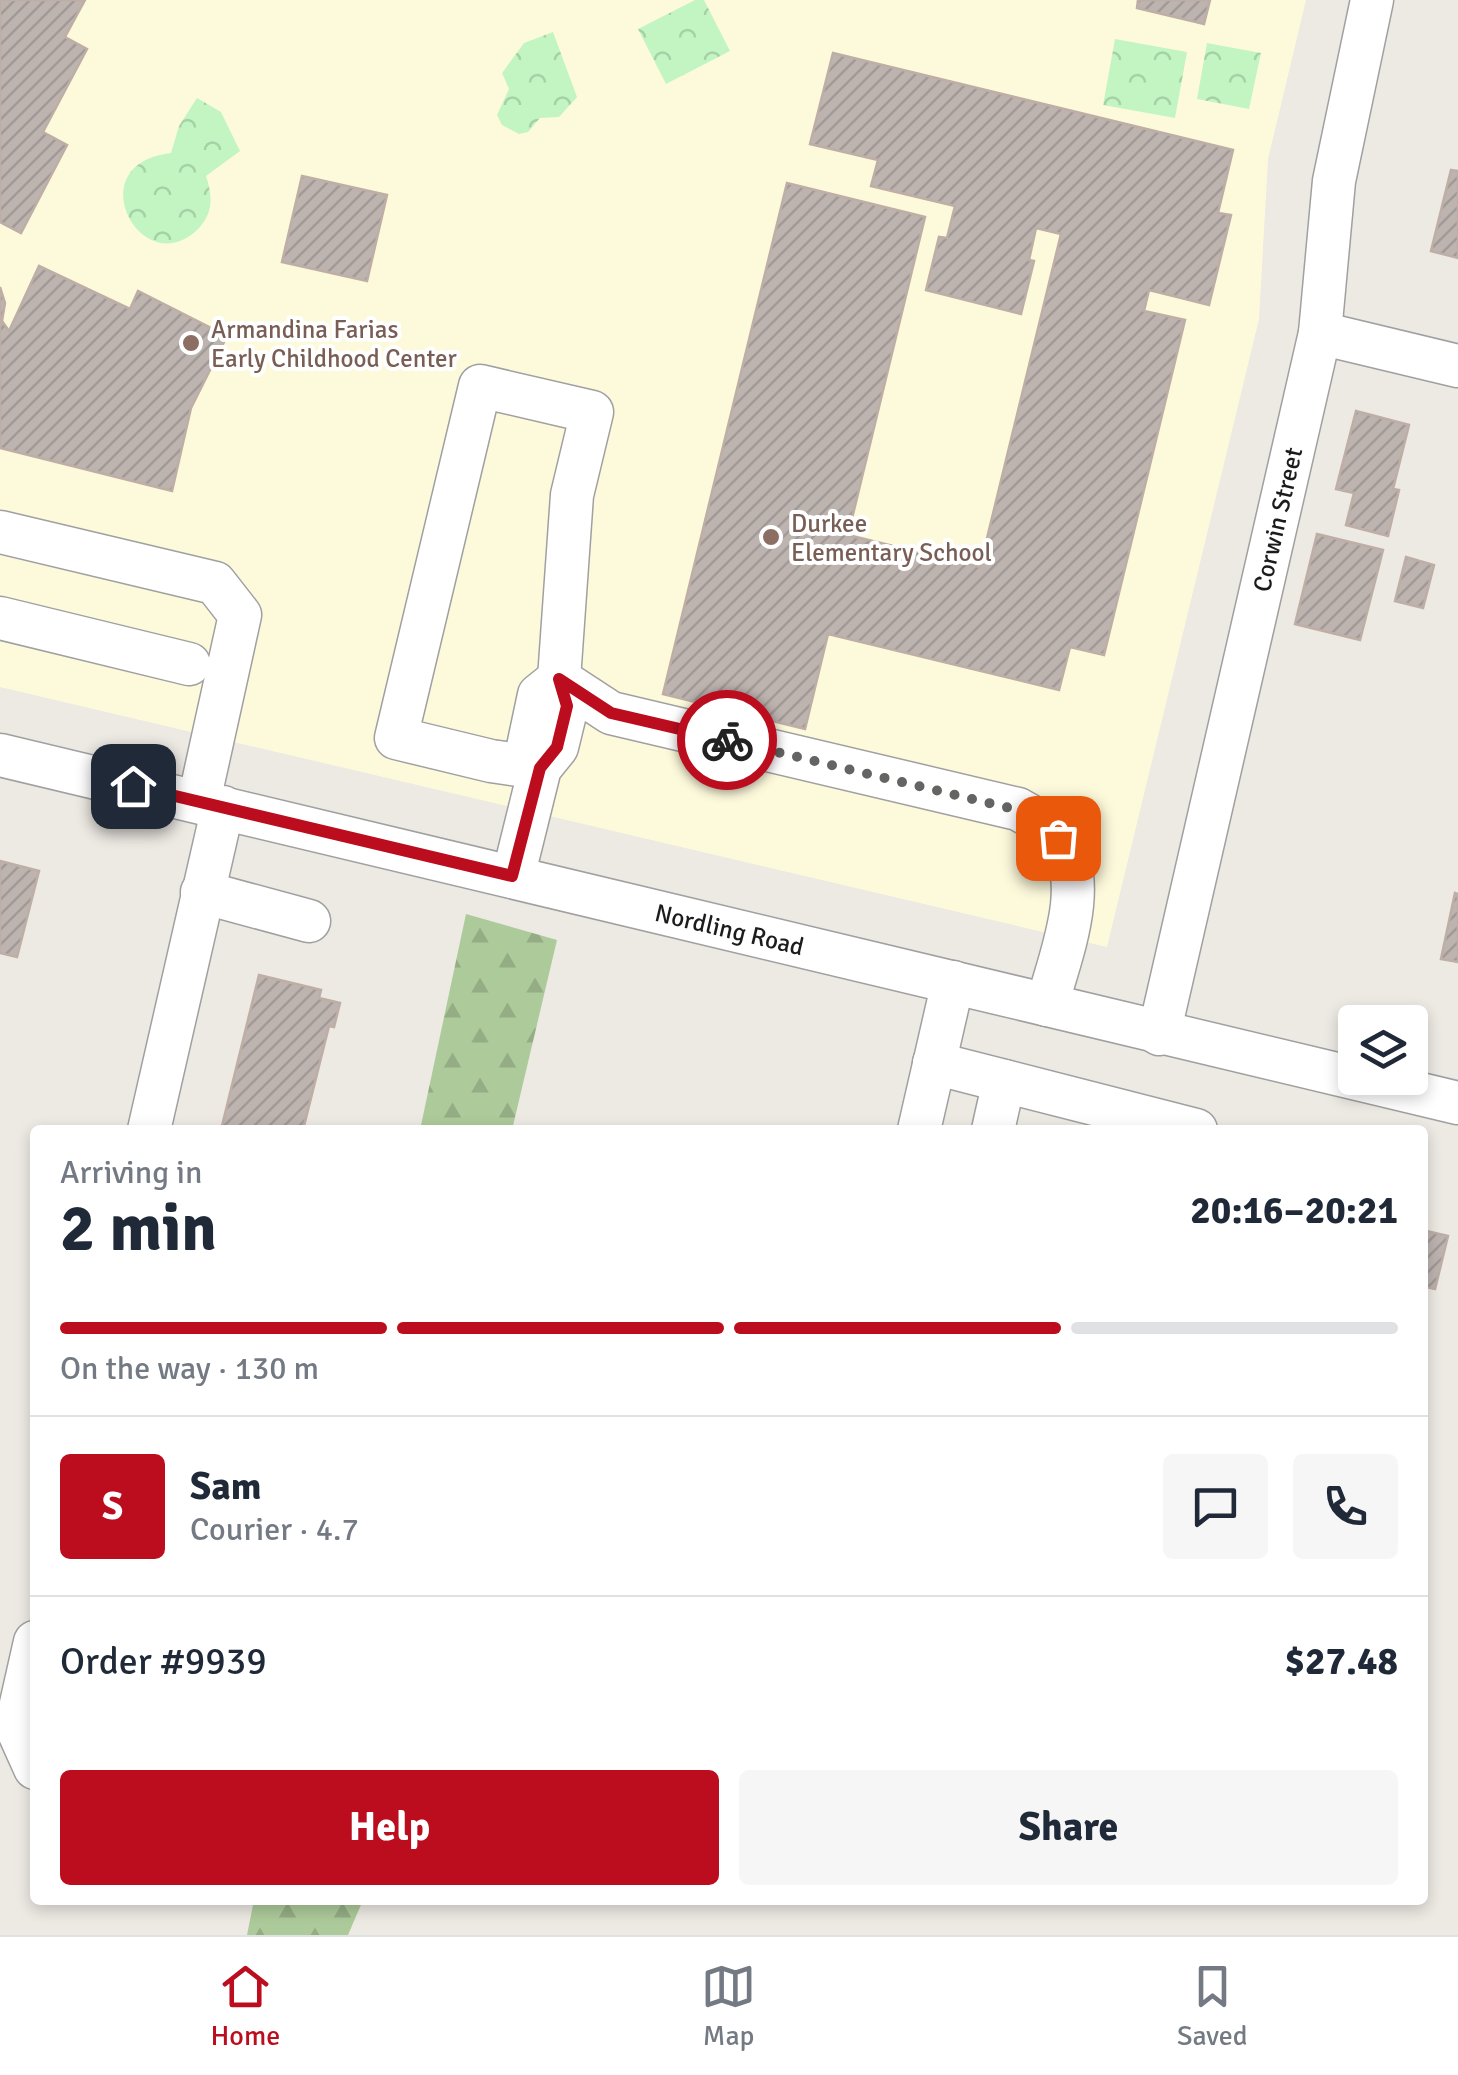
<!DOCTYPE html>
<meta charset="utf-8">
<style>
body{margin:0;font-family:Signika,sans-serif;background:#f6f6f7;color:#1f2937;height:100vh;display:flex;flex-direction:column;font-size:38px;white-space:nowrap}
*{box-sizing:border-box;margin:0}
p{font-size:32px;color:#747a83}
.icon{flex:none;width:55px;height:55px;fill:none;stroke:currentColor;stroke-width:2;stroke-linecap:round;stroke-linejoin:round}
.map{position:relative;flex:1;overflow:hidden}
.side{position:absolute;left:30px;top:1125px;width:1398px;height:780px;display:flex;flex-direction:column;background:#fff;border-radius:10px;box-shadow:0 5px 15px #0003}
.side>*{flex:none}
.buttons{position:absolute;left:1338px;top:1005px;display:grid;gap:20px}
.buttons a{display:grid;place-items:center;width:90px;height:90px;border-radius:10px;background:#fff;box-shadow:0 5px 15px #0003;font-size:50px}
.pin{position:absolute;display:grid;place-items:center;width:85px;height:85px;color:#fff;margin:-42px;border-radius:20px;box-shadow:0 5px 15px #0006}
.courier{position:absolute;display:grid;place-items:center;width:100px;height:100px;margin:-50px;border:8px solid #bc0d1e;border-radius:50%;background:#fff;color:#222;box-shadow:0 2px 12px #0007}
.head em{font-style:normal;font-weight:800}
.head div{display:flex;flex-direction:column-reverse}
.head{display:flex;align-items:center;justify-content:space-between;height:170px;padding:0 30px}
h1{font-size:65px;font-weight:800;line-height:75px}
.bar{display:grid;grid-template-columns:repeat(4,1fr);gap:15px 10px;align-content:center;height:120px;padding:0 30px}
.bar i{height:12px;border-radius:8px;background:#e0e1e3}
.bar .active{background:#bc0d1e}
.bar p{grid-column:span 4}
.line{display:flex;align-items:center;gap:25px;padding:0 30px;border-top:2px solid #e0e1e3}
.line div{flex:1}
.round{display:grid;place-items:center;flex:none;width:105px;height:105px;border-radius:10px;background:#f6f6f7}
.action{display:flex;gap:20px;margin-top:auto;padding:20px 30px}
.action a{flex:1;height:115px;border-radius:10px;background:#bc0d1e;color:#fff;font-size:40px;font-weight:800;line-height:115px;text-align:center}
.action a+a{background:#f6f6f7;color:#1f2937}
.dock{display:flex;justify-content:space-around;align-items:center;height:140px;border-top:2px solid #e0e1e3;background:#fff;font-size:28px;color:#747a83}
.dock a{display:grid;justify-items:center;gap:5px}
.dock .active{color:#bc0d1e}
.map>svg:first-child{display:block}
</style>
<div class="map">
<svg width="1458" height="1935" viewBox="0 0 1458 1935">
<defs>
<pattern id="forest-firs" width="22" height="20" patternUnits="userSpaceOnUse" patternTransform="scale(2.5)"><rect width="22" height="20" fill="#adca9a"/><path d="M5 1l3.5 6h-7zM16 11l3.5 6h-7z" fill="#94ad84"/></pattern>
<pattern id="park-crowns" width="20" height="18" patternUnits="userSpaceOnUse" patternTransform="scale(2.5)"><rect width="20" height="18" fill="#c2f5c2"/><path d="M2 6a3 3 0 1 1 6 0M12 15a3 3 0 1 1 6 0" fill="none" stroke="#a6d1a6"/></pattern>
<pattern id="building-hatch" width="6" height="6" patternUnits="userSpaceOnUse" patternTransform="scale(2.5)"><rect width="6" height="6" fill="#bdb4b0"/><path d="M-1 1l2-2M0 6l6-6M5 7l2-2" fill="none" stroke="#a29a97"/></pattern>
</defs>
<rect width="100%" height="100%" fill="#ede9e3"/>
<path fill="#fdfadc" d="M 0,0 L 1306,0 L 1268,159 L 1259,319 L 1107,947 L 0,687 Z"/>
<g fill="url(#forest-firs)">
<path d="M 466,914 L 557,940 L 512,1130 L 420,1130 Z"/>
<path d="M 254,1900 L 363,1900 L 348,1935 L 247,1935 Z"/>
</g>
<g fill="url(#park-crowns)">
<path d="M 695,0 L 704,0 L 730,51 L 666,84 L 638,29 Z"/>
<path d="M 553,32 L 577,97 L 559,117 L 540,118 L 528,132 L 519,134 L 502,125 L 497,115 L 509,89 L 502,73 L 524,43 Z"/>
<path d="M 1115,39 L 1187,52 L 1175,118 L 1103,105 Z"/>
<path d="M 1207,43 L 1261,53 L 1249,109 L 1197,99 Z"/>
<path d="M 197,98 L 221,112 L 240,151 L 206,176 C 212,194 214,211 200,227 C 144,287 75,164 171,153 L 179,126 Z"/>
</g>
<g fill="url(#building-hatch)" stroke="#beaea6" stroke-width="2.5">
<path d="M 0,0 L 85,0 L 65,37 L 87,49 L 43,132 L 67,145 L 21,233 L 0,222 Z"/>
<path d="M 1138,0 L 1210,0 L 1204,24 L 1137,8 Z"/>
<path d="M 833,53 L 1233,150 L 1218,213 L 1231,215 L 1209,305 L 1149,290 L 1144,311 L 1185,320 L 1104,655 L 1070,647 L 1059,690 L 828,634 L 805,729 L 663,694 L 787,183 L 925,217 L 848,535 L 980,567 L 1061,234 L 1036,228 L 1029,260 L 1034,261 L 1021,314 L 926,290 L 939,237 L 947,238 L 955,206 L 871,186 L 878,160 L 810,144 Z"/>
<path d="M 1451,170 L 1458,171 L 1458,258 L 1431,251 Z"/>
<path d="M 302,176 L 387,195 L 367,281 L 282,262 Z"/>
<path d="M 39,266 L 130,309 L 138,291 L 227,336 L 191,408 L 172,491 L 0,448 L 0,287 L 5,303 L 2,321 L 9,331 Z"/>
<path d="M 1356,411 L 1409,425 L 1393,489 L 1399,490 L 1388,536 L 1346,525 L 1354,493 L 1336,489 Z"/>
<path d="M 1317,534 L 1383,550 L 1360,640 L 1295,624 Z"/>
<path d="M 1406,557 L 1434,565 L 1423,608 L 1395,601 Z"/>
<path d="M 0,861 L 39,871 L 17,957 L 0,953 Z"/>
<path d="M 1455,893 L 1458,894 L 1458,962 L 1441,959 Z"/>
<path d="M 259,975 L 321,990 L 319,998 L 340,1003 L 334,1027 L 329,1026 L 303,1130 L 221,1130 Z"/>
<path d="M 1422,1230 L 1448,1236 L 1435,1289 L 1422,1286 Z"/>
</g>
<g fill="none" stroke-linecap="round" stroke-linejoin="round">
<defs>
<g id="minor">
<path d="M 1320,333 L 1458,366"/>
<path d="M 0,532 L 215,583 L 240,615 L 199,801"/>
<path d="M 0,618 L 189,664"/>
<path id="s1" d="M 0,755 L 1458,1103"/>
<path d="M 540,768 L 491,761 L 396,738 L 480,386 L 592,412 L 572,495 L 559,679 L 611,713 L 1018,809 C 1032,817 1047,824 1057,837 C 1092,882 1060,956 1047,1005"/>
<path d="M 513,877 L 540,768 L 557,747 L 567,706 L 559,679 L 539,695 L 528,747 L 540,768"/>
<path d="M 202,892 L 309,921"/>
<path id="s2" d="M 1159,1034 L 1320,333 L 1334,181 L 1372,0"/>
<path d="M 934,1063 L 1196,1130"/>
<path d="M 149,1130 L 223,807"/>
<path d="M 919,1130 L 953,982"/>
<path d="M 993,1130 L 1004,1081"/>
<path d="M 35,1642 L 16,1726 L 35,1768"/>
</g>
</defs>
<use href="#minor" stroke="#a0a0a0" stroke-width="45"/>
<use href="#minor" stroke="#fff" stroke-width="42"/>
</g>
<g fill="none" stroke-linecap="round" stroke-linejoin="round">
<path stroke="#656462" stroke-width="10" stroke-dasharray="0 18" d="M 727,740 L 1018,810 L 1041,822 L 1058,838"/>
<path stroke="#bc0d1e" stroke-width="12" d="M 133,786 L 512,876 L 540,768 L 557,747 L 567,706 L 559,679 L 611,713 L 727,740"/>
</g>
<g fill="#8d6e63" stroke="#fff" stroke-width="4">
<circle cx="191" cy="343" r="10"/>
<circle cx="771" cy="537" r="10"/>
</g>
<g text-anchor="middle" stroke-width="8" stroke-linejoin="round" paint-order="stroke">
<g font-size="25" fill="#785e54" stroke="#fff" text-anchor="start">
<text x="211" y="338">Armandina Farias<tspan x="211" dy="29">Early Childhood Center</tspan></text>
<text x="791" y="532">Durkee<tspan x="791" dy="29">Elementary School</tspan></text>
</g>
<g font-size="25" fill="#1c1c1c" stroke="#fff">
<text dy="9" stroke="none"><textPath href="#s2" startOffset="528">Corwin Street</textPath></text>
<text dy="9" stroke="none"><textPath href="#s1" startOffset="750">Nordling Road</textPath></text>
</g>
</g>
</svg>
<div class="buttons">
<a><svg class="icon" aria-label="layers" viewBox="0 0 24 24"><path d="M12 4l9 5-9 5-9-5zM3 14l9 5 9-5"/></svg></a>
</div>
<div class="pin" style="left:1058px;top:838px;background:#ea580c"><svg class="icon" aria-label="bag" viewBox="0 0 24 24"><path d="M5 8h14l-1 12H6zM9 8a3 3 0 0 1 6 0"/></svg></div>
<div class="pin" style="left:133px;top:786px;background:#1f2937"><svg class="icon" aria-label="home" viewBox="0 0 24 24"><path d="M3 11l9-7 9 7M6 9v11h12V9"/></svg></div>
<div class="courier" style="left:727px;top:740px"><svg class="icon" aria-label="bike" viewBox="0 0 24 24"><circle cx="6" cy="16" r="4"/><circle cx="18" cy="16" r="4"/><path d="M6 16l4-8h5l3 8M10 8l3 8H6M13 5h3"/></svg></div>
<section class="side">
<div class="head"><div><h1>2 min</h1><p>Arriving in</p></div><em>20:16–20:21</em></div>
<div class="bar"><i class="active"></i><i class="active"></i><i class="active"></i><i></i><p>On the way · 130 m</p></div>
<div class="line" style="height:180px"><b class="round" style="background:#bc0d1e;color:#fff">S</b><div><b>Sam</b><p>Courier · 4.7</p></div><a class="round"><svg class="icon" aria-label="chat" viewBox="0 0 24 24"><path d="M4 5h16v11H9l-5 4z"/></svg></a><a class="round"><svg class="icon" aria-label="phone" viewBox="0 0 24 24"><path d="M5 4h4l2 5-3 2q2 4 5 5l2-3 5 2v4C11 20 4 13 5 4z"/></svg></a></div>
<div class="line" style="height:130px"><div>Order #9939</div><b>$27.48</b></div>
<div class="action"><a>Help</a><a>Share</a></div>
</section>
</div>
<nav class="dock">
<a class="active"><svg class="icon" aria-label="home" viewBox="0 0 24 24"><path d="M3 11l9-7 9 7M6 9v11h12V9"/></svg>Home</a>
<a><svg class="icon" aria-label="map" viewBox="0 0 24 24"><path d="M3 6l6-2 6 2 6-2v14l-6 2-6-2-6 2zM9 4v14M15 6v14"/></svg>Map</a>
<a><svg class="icon" aria-label="saved" viewBox="0 0 24 24"><path d="M7 4h10v16l-5-4-5 4z"/></svg>Saved</a>
</nav>
